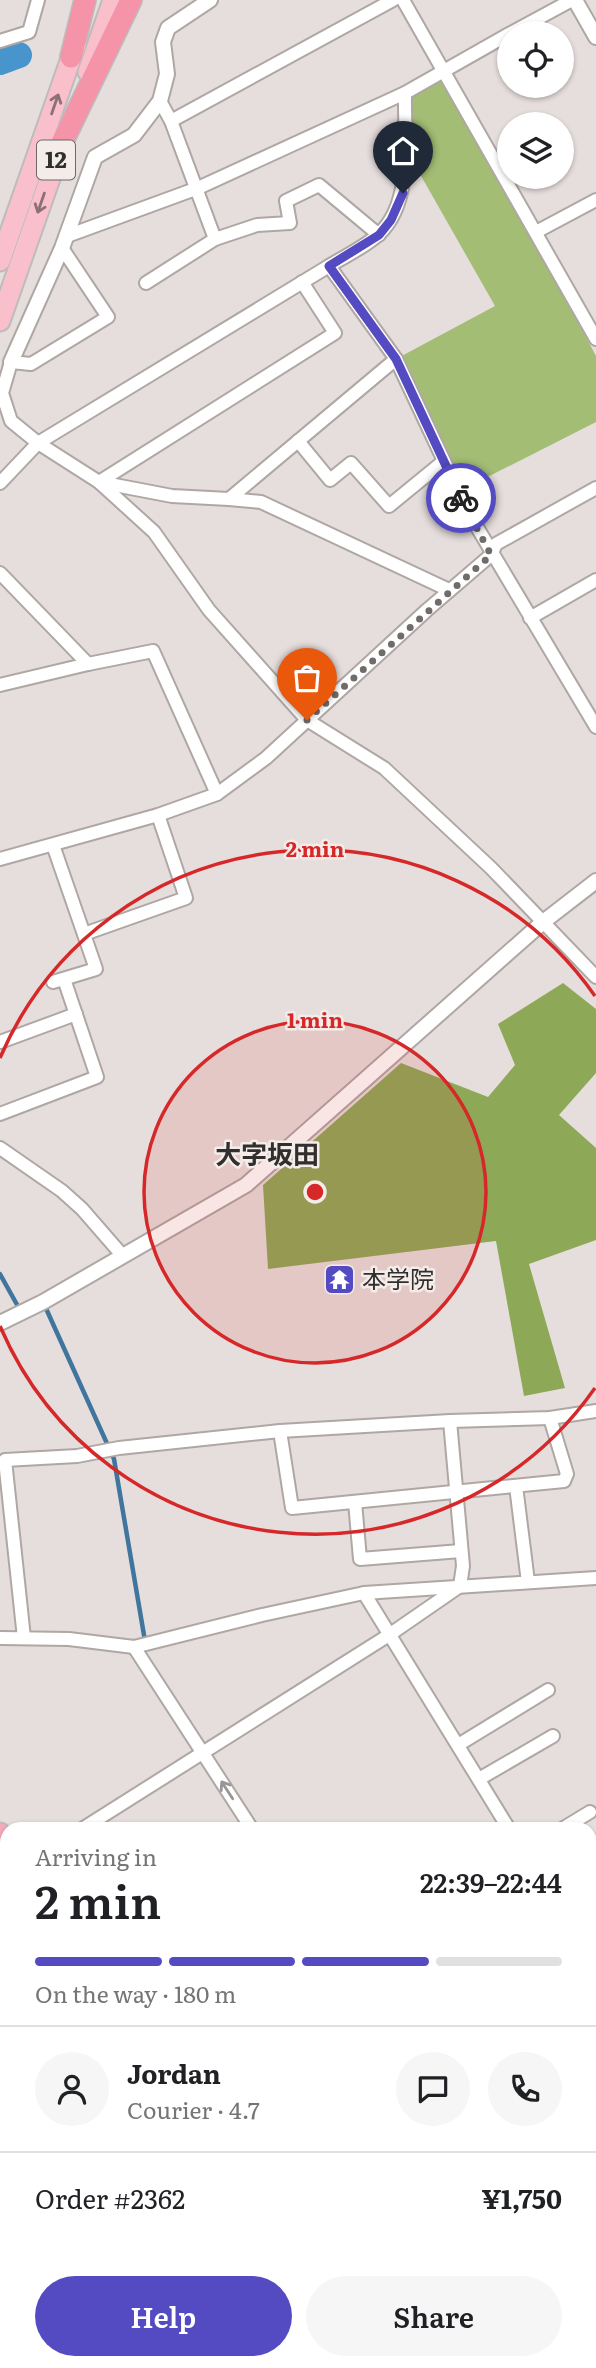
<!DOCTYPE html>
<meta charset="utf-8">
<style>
body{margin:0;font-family:Literata,"Noto Sans JP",serif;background:#f6f6f6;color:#202124;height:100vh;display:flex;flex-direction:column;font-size:26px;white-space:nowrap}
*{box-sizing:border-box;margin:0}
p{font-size:23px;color:#757577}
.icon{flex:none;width:38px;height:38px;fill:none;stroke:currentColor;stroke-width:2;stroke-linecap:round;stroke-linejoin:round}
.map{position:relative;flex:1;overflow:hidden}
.side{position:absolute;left:0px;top:1822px;width:597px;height:548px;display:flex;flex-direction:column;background:#fff;border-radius:21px 21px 0 0;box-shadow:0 2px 5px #0004}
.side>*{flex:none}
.buttons{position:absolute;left:497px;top:21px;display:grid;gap:14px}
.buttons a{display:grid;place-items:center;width:77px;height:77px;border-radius:50%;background:#fff;box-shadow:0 2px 5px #0004;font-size:35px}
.pin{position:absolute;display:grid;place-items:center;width:60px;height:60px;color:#fff;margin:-72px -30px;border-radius:50% 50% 50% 0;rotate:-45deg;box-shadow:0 0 7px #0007}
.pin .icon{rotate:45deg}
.courier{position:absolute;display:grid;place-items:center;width:70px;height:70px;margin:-35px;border:5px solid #544bc3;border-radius:50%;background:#fff;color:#222;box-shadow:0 2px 9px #0007}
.overview em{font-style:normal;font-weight:600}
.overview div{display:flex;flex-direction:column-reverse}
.overview{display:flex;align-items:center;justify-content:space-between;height:119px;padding:0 35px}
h1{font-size:46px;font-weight:600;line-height:52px}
.bar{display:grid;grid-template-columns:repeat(4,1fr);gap:10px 7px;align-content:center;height:84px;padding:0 35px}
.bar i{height:9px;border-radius:5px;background:#e0e0e0}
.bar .active{background:#544bc3}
.bar p{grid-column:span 4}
.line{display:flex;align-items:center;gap:18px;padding:0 35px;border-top:2px solid #e0e0e0}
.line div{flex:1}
.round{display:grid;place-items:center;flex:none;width:74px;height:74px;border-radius:37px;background:#f6f6f6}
.button{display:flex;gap:14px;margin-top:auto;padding:14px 35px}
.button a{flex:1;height:80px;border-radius:42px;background:#544bc3;color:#fff;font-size:28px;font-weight:600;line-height:80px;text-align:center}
.button a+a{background:#f6f6f6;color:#202124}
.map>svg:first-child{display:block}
</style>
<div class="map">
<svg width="596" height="2368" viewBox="0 0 596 2368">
<rect width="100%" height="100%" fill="#e6dedc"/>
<path fill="#a3bd74" d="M 445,70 L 596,356 L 596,422 L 458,492 L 396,359 L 495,306 L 404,146 L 405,93 Z"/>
<path fill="#8da958" d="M 563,983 L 596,1009 L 596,1073 L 559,1115 L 596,1148 L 596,1240 L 529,1264 L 565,1388 L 524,1396 L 496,1241 L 268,1269 L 263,1185 L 401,1063 L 488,1097 L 515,1065 L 498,1024 Z"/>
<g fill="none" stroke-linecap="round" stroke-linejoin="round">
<g stroke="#40769d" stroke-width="4.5">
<path d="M 0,1274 L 20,1310"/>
<path d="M 44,1304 L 114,1459 L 145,1641"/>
<path d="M 448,2362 L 451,2368"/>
</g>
<path stroke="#4795cc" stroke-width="26" d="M 0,62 L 19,55"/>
<defs>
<g id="minor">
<path d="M 403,0 L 596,339"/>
<path d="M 511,33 L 572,0"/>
<path d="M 0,41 L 29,32 L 38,0"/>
<path d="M 405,93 C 404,136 414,202 379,234 C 365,247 345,256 329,266 L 396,359 L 468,512 L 596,727"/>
<path d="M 160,101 L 171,121 L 215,239 L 257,225 L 290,223 L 286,201 L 319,185 L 379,235"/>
<path d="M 171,121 L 393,0"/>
<path d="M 536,232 L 596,200"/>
<path d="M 67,236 L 198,188 L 405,93 L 509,34"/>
<path d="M 62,248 L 108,317 L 31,364 L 11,362 L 2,393 L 11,421 L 38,443 L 99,482 L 154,532 L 209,610 L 307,720 L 384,768 L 491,868 L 596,977"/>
<path d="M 146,283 L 215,239"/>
<path d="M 298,441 L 330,480 L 351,463 L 389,506 L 444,461"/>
<path d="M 99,482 L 172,496 L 229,499 L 396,359"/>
<path d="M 99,482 L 335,333 L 302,282"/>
<path d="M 0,483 L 38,443 L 329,266"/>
<path d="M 229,499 L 261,502 L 449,590"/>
<path d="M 0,573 L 88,664 L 153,651 L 217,794"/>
<path d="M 530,618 L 596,580"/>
<path d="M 0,685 L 88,664"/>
<path d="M 53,845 L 96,969 L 53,982"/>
<path d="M 0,859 L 158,815 L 217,794 L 266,758 L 427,610 L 491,555 L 496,544 L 596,488"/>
<path d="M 84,934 L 186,898 L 158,815"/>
<path d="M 0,1042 L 76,1014"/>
<path d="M 0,1114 L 97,1077 L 64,979"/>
<path d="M 0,1148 L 62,1191 L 82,1209 L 122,1255"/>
<path d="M 280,1431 L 292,1508 L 564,1481 L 567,1474 L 550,1418"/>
<path d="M 516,1486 L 528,1582"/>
<path d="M 355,1502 L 360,1559 L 461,1551"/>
<path d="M 364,1593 L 509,1829"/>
<path d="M 0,1638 L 69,1639 L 134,1647 L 262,1615 L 364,1593 L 596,1578"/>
<path d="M 24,1638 L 5,1460 L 77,1456 L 119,1448 L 280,1431 L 450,1421 L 550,1418 L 596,1411"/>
<path d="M 134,1647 L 252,1829"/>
<path d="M 458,1745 L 548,1690"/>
<path d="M 479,1779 L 553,1736"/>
<path d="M 82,1829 L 389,1635 L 460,1586 L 463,1566 L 450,1421"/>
<path d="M 562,1829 L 590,1812"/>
<path d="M 590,1864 L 596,1861"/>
<path d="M 590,1917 L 596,1913"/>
<path d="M 590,1954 L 596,1963"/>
<path d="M 0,2152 L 7,2148"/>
<path d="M 590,2214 L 596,2210"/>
<path d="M 0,2226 L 7,2222"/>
<path d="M 0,2271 L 7,2282"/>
<path d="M 590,2281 L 596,2277"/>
<path d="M 59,2362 L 63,2368"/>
<path d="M 586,2362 L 590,2368"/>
</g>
<g id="tertiary">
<path d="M 575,0 L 596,37"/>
<path d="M 11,362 L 62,248 L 95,157 L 134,135 L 160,101 L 167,74 L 163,42 L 168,28 L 210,0"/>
<path d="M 0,1323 L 43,1302 L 246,1185 L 543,922 L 596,881"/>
</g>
<g id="primary">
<path d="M 88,72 L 113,0"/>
<path d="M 0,261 L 76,44"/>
<path d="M 0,321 L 67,130"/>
</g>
<g id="trunk">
<path d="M 0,1833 L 7,1844"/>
<path d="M 0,1868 L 7,1879"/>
<path d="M 315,2362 L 318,2368"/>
<path d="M 334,2362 L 338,2368"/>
</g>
<g id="motorway">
<path d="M 71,57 L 85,0"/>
<path d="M 61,145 L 131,0"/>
</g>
</defs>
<use href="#minor" stroke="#aea7a4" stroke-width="16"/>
<use href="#tertiary" stroke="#aea7a4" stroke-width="18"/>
<use href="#primary" stroke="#bdbcbc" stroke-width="23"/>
<use href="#trunk" stroke="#bdbcbc" stroke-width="23"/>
<use href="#motorway" stroke="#bdbcbc" stroke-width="24"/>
<use href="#minor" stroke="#fff" stroke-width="12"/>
<use href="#tertiary" stroke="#fff" stroke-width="14"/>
<use href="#primary" stroke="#f9bfcb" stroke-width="19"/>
<use href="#trunk" stroke="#f7aaba" stroke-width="19"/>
<use href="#motorway" stroke="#f594a9" stroke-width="21"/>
</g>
<defs><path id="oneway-shaft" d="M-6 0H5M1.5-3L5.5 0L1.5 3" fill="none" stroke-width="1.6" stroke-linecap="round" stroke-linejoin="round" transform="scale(1.75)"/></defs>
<g stroke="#8b7075">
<use href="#oneway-shaft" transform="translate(55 104) rotate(-71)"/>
<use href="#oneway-shaft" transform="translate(41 203) rotate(109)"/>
</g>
<use stroke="#989796" href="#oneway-shaft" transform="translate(227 1790) rotate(-123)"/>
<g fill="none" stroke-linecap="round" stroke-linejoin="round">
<path stroke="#706c6b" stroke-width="7" stroke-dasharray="0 12.6" d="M 307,720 L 491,555 L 461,498"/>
<path stroke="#544bc3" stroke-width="9" d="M 403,193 L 391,220 L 379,235 L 329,266 L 396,359 L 461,498"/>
</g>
<circle cx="315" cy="1192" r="171" fill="#d62828" fill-opacity=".12"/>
<g fill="none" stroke="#d62828" stroke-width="3.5">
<circle cx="315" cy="1192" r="171"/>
<path d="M595 1388A342 342 0 0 1 0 1326M0 1058A342 342 0 0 1 595 996"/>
</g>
<defs>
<symbol id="temple-square" viewBox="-11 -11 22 22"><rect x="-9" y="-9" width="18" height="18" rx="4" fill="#544bc3" stroke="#f3ece9"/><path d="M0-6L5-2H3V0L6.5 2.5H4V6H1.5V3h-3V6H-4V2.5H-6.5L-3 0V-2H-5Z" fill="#fff"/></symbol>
</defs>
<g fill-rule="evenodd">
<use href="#temple-square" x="322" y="1262" width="35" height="35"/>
</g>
<g text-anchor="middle" stroke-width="5" stroke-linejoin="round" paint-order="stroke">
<rect fill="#f3ece9" stroke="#6b6866" stroke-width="2" x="37" y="140.5" width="38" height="39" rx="5"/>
<g font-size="23" font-weight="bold" fill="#312f2e">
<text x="56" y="168">12</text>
</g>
<g font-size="24" fill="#312f2e" stroke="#f3ece9" text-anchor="start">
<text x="362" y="1288">本学院</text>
</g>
<g font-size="26" font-weight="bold" fill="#312f2e" stroke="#f3ece9">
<text x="267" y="1164">大字坂田</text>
</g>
</g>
<circle cx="315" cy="1192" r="10" fill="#d62828" stroke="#f3ece9" stroke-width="3.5"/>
<g font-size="21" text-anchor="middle" font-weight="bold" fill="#d62828" stroke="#f3ece9" stroke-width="5" stroke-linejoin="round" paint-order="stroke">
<text x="315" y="857">2 min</text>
<text x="315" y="1028">1 min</text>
</g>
</svg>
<div class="buttons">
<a><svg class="icon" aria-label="locate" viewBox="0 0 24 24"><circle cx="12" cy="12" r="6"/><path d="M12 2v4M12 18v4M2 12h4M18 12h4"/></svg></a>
<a><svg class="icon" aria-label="layers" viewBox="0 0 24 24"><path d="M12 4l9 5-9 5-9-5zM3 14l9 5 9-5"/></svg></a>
</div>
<div class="pin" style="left:307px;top:720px;background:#ea580c"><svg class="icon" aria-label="bag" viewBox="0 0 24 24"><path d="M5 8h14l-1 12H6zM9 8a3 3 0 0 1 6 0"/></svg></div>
<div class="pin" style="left:403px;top:193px;background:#1f2937"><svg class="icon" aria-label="home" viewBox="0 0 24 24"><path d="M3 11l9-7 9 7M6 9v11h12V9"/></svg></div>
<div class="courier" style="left:461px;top:498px"><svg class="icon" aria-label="bike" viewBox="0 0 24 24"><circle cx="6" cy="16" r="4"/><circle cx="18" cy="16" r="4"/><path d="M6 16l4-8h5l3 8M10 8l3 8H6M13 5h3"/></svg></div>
<section class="side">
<div class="overview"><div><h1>2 min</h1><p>Arriving in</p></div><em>22:39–22:44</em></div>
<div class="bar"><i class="active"></i><i class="active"></i><i class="active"></i><i></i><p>On the way · 180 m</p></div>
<div class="line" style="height:126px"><a class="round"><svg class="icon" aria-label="person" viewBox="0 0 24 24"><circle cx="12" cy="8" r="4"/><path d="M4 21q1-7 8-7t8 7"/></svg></a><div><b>Jordan</b><p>Courier · 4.7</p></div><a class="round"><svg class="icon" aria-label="chat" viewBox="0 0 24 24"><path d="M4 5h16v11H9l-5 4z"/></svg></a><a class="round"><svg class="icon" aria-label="phone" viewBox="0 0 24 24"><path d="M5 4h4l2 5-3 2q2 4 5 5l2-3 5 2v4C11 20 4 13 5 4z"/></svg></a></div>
<div class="line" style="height:91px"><div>Order #2362</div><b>¥1,750</b></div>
<div class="button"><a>Help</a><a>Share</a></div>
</section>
</div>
